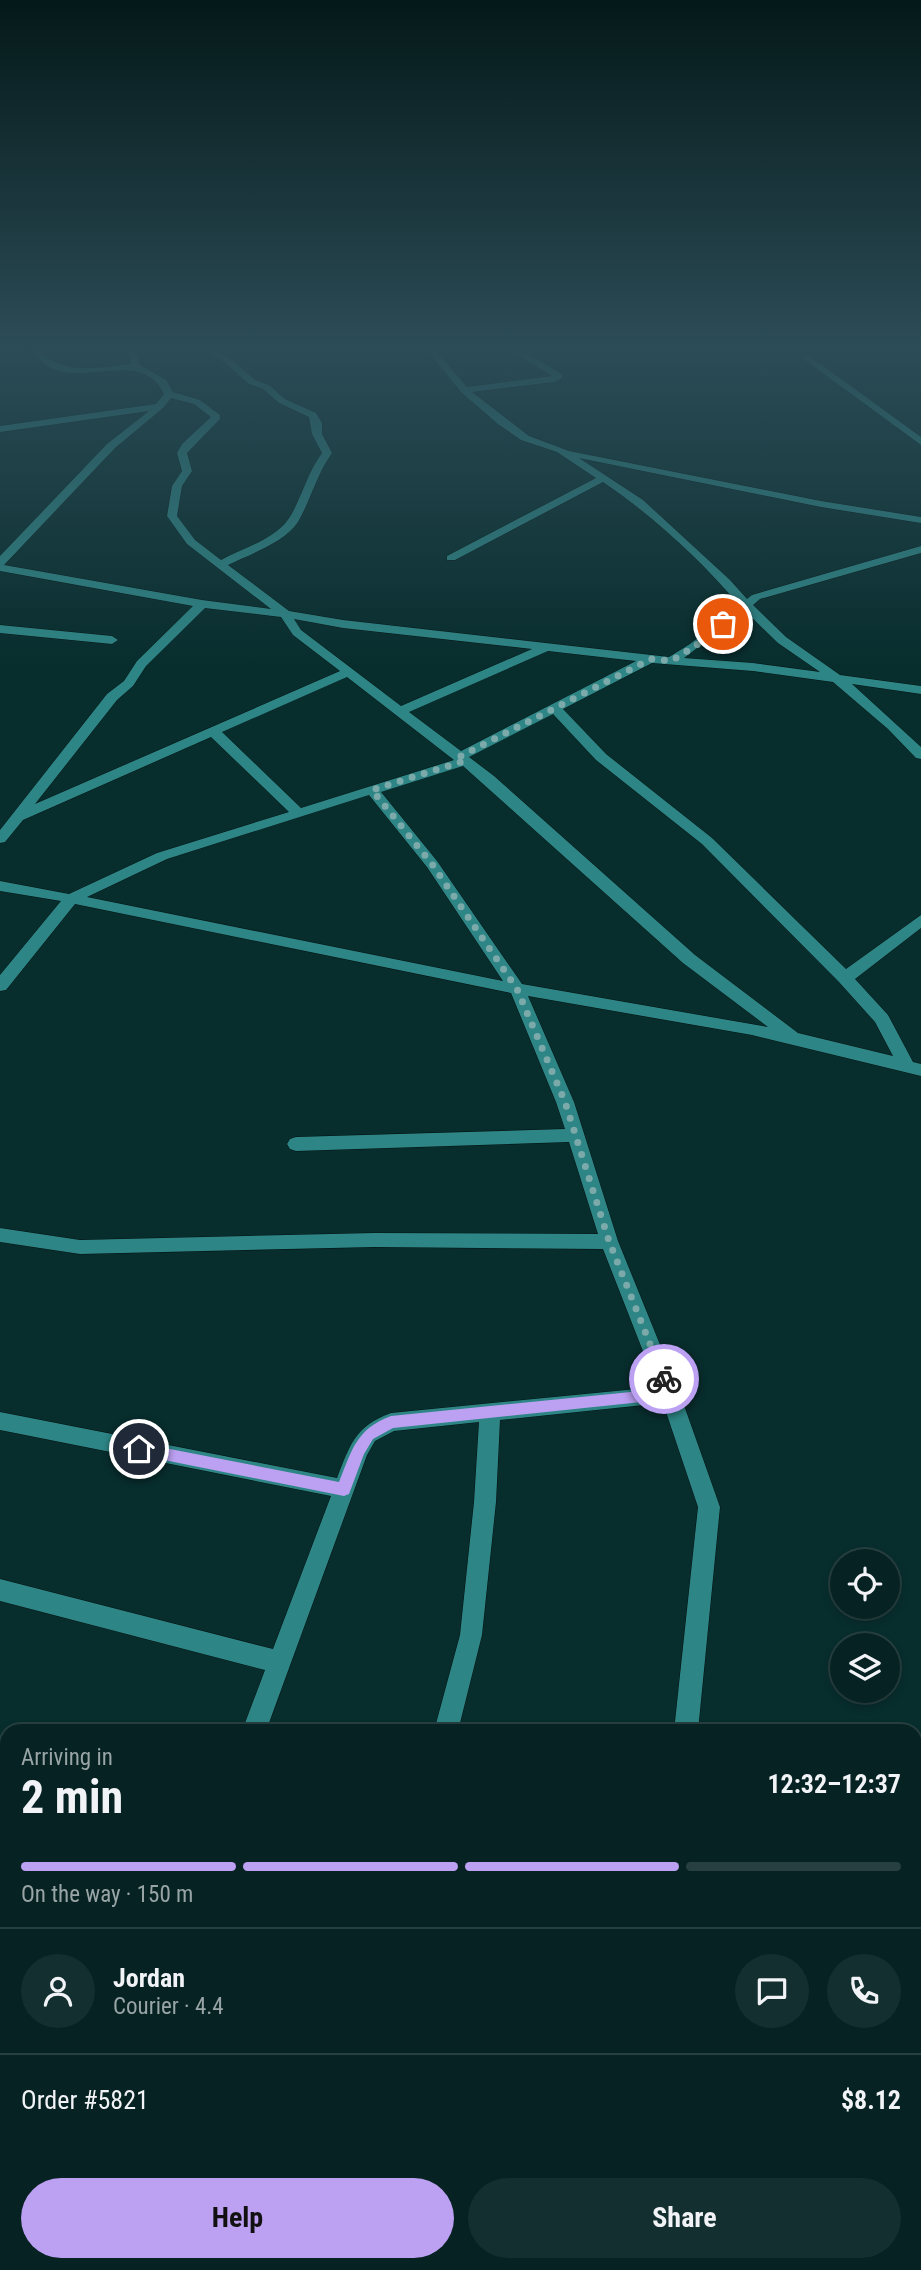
<!DOCTYPE html>
<meta charset="utf-8">
<style>
body{margin:0;font-family:"Roboto Condensed",sans-serif;background:#142f2f;color:#f1f3f6;height:100vh;display:flex;flex-direction:column;font-size:26px;white-space:nowrap}
*{box-sizing:border-box;margin:0}
p{font-size:23px;color:#98a4a5}
.icon{flex:none;width:38px;height:38px;fill:none;stroke:currentColor;stroke-width:2;stroke-linecap:round;stroke-linejoin:round}
.map{position:relative;flex:1;overflow:hidden}
.details{position:absolute;left:0px;top:1724px;width:922px;height:548px;display:flex;flex-direction:column;background:#062222;border-radius:21px 21px 0 0;box-shadow:0 4px 10px #0003,0 0 0 2px #273f40}
.details>*{flex:none}
.buttons{position:absolute;left:830px;top:1549px;display:grid;gap:14px}
.buttons a{display:grid;place-items:center;width:70px;height:70px;border-radius:50%;background:#062222;box-shadow:0 4px 10px #0003,0 0 0 2px #273f40;font-size:35px}
.pin{position:absolute;display:grid;place-items:center;width:60px;height:60px;color:#fff;margin:-30px;border:4px solid #fff;border-radius:50%;box-shadow:0 2px 7px #0007}
.courier{position:absolute;display:grid;place-items:center;width:70px;height:70px;margin:-35px;border:5px solid #bca0f2;border-radius:50%;background:#fff;color:#222;box-shadow:0 2px 9px #0007}
.head em{font-style:normal;font-weight:700}
.head div{display:flex;flex-direction:column-reverse}
.head{display:flex;align-items:center;justify-content:space-between;height:119px;padding:0 21px}
h1{font-size:46px;font-weight:700;line-height:52px}
.bar{display:grid;grid-template-columns:repeat(4,1fr);gap:10px 7px;align-content:center;height:84px;padding:0 21px}
.bar i{height:9px;border-radius:5px;background:#273f40}
.bar .on{background:#bca0f2}
.bar p{grid-column:span 4}
.line{display:flex;align-items:center;gap:18px;padding:0 21px;border-top:2px solid #273f40}
.line div{flex:1}
.round{display:grid;place-items:center;flex:none;width:74px;height:74px;border-radius:37px;background:#142f2f}
.action{display:flex;gap:14px;margin-top:auto;padding:14px 21px}
.action a{flex:1;height:80px;border-radius:42px;background:#bca0f2;color:#111;font-size:28px;font-weight:700;line-height:80px;text-align:center}
.action a+a{background:#142f2f;color:#f1f3f6}
.map>svg:first-child{display:block}
</style>
<div class="map">
<svg width="921" height="2270" viewBox="0 0 921 2270">
<rect width="100%" height="100%" fill="#082d2d"/>
<g fill="none" stroke-linecap="round" stroke-linejoin="round">
<defs>
<g id="street">
<path d="M 32,350 L 40,350 C 63,377 99,367 131,364 L 127,350 L 135,350 L 140,365 L 166,380 L 173,392 L 200,400 L 220,415 L 220,419 L 187,453 L 192,471 L 182,486 L 177,516 L 195,540 L 221,560 C 242,549 272,540 287,521 C 300,504 306,474 322,453 L 312,434 L 309,417 L 279,403 L 263,389 L 249,384 L 224,362 L 204,350 L 214,350 L 230,358 L 255,380 L 269,385 L 285,399 L 316,413 L 322,423 L 322,434 L 332,453 C 317,474 311,499 298,522 C 284,543 250,554 228,565 L 289,611 L 343,620 L 669,657 L 690,644 L 739,605 C 700,559 653,516 603,482 L 455,560 L 447,560 L 447,556 L 596,478 L 557,452 L 521,440 L 498,424 L 461,392 L 427,350 L 435,350 L 467,387 L 552,376 L 510,350 L 520,350 L 562,374 L 562,378 L 554,382 L 472,392 L 529,436 L 569,451 L 821,501 L 921,517 L 921,523 L 821,507 L 579,458 L 643,500 L 730,580 L 747,599 L 752,595 L 921,546 L 921,553 L 760,599 L 753,605 L 786,637 L 840,675 L 921,686 L 921,694 L 852,684 L 921,747 L 921,759 L 916,758 L 888,729 L 833,682 L 753,671 L 652,663 L 563,709 L 606,754 L 712,838 L 846,969 L 921,915 L 921,928 L 855,979 L 888,1015 L 913,1062 L 921,1064 L 921,1076 L 752,1035 L 528,996 L 574,1102 L 618,1241 L 680,1394 L 720,1507 L 698,1731 L 674,1731 L 698,1507 L 663,1403 L 500,1420 L 496,1502 L 482,1635 L 458,1731 L 434,1731 L 460,1635 L 474,1502 L 479,1422 L 394,1431 L 375,1441 L 367,1455 L 266,1731 L 242,1731 L 265,1670 L 0,1601 L 0,1579 L 273,1649 L 331,1496 L 0,1430 L 0,1412 L 337,1478 C 350,1445 355,1426 391,1413 L 657,1387 L 603,1249 L 374,1247 L 80,1254 L 0,1242 L 0,1228 L 80,1240 L 374,1233 L 598,1234 L 569,1142 L 296,1151 L 290,1149 L 287,1144 L 290,1139 L 296,1137 L 565,1129 L 556,1102 L 511,993 L 75,904 L 6,990 L 0,991 L 0,975 L 61,901 L 0,891 L 0,881 L 69,894 L 157,853 L 289,812 L 211,737 L 23,820 L 5,842 L 0,843 L 0,830 L 107,694 L 124,681 L 137,661 L 193,606 L 0,571 L 0,556 L 107,444 L 149,411 L 0,432 L 0,426 L 156,404 L 164,394 C 138,340 65,403 32,350 ZM 171,398 L 194,404 L 211,417 L 182,444 L 177,453 L 182,471 L 172,486 L 167,516 L 187,544 L 271,609 L 202,600 L 4,565 L 115,448 L 163,408 ZM 205,608 L 281,617 L 293,635 L 340,671 L 35,804 L 117,700 L 133,686 L 146,666 ZM 745,611 L 778,643 L 820,672 L 753,663 L 684,658 ZM 294,619 L 343,628 L 532,649 L 401,706 L 301,630 ZM 548,651 L 636,661 L 461,751 L 409,712 ZM 347,677 L 454,760 L 301,808 L 222,732 ZM 553,714 L 596,760 L 702,844 L 839,982 L 875,1022 L 893,1056 L 798,1033 L 695,955 L 494,776 L 469,757 ZM 463,766 L 683,963 L 768,1027 L 522,984 L 437,861 L 381,792 ZM 369,795 L 427,867 L 503,981 L 87,897 L 167,859 Z"/>
<path d="M 808,355 L 921,437 L 921,445 L 805,360 L 803,358 Z"/>
<path d="M 0,625 L 112,636 L 118,640 L 112,644 L 0,633 Z"/>
<path d="M 0,1774 L 7,1775 L 7,1799 L 0,1798 Z"/>
<path d="M 0,2095 L 7,2097 L 7,2125 L 0,2123 Z"/>
<path d="M 591,2264 L 642,2264 L 644,2270 L 594,2270 Z"/>
</g>
</defs>
<use href="#street" stroke="#051212" stroke-width="1"/>
<use href="#street" fill="#2e8585" fill-rule="evenodd"/>
</g>
<linearGradient id="sky" x2="0" y2="1"><stop stop-color="#041919"/><stop offset="0.52" stop-color="#2c4c57"/><stop offset="1" stop-color="#2c4c57" stop-opacity="0"/></linearGradient>
<rect width="921" height="667" fill="url(#sky)"/>
<path fill="#bca0f2" d="M 664,1373 L 668,1375 L 676,1394 L 670,1399 L 393,1428 L 373,1439 L 364,1454 L 349,1494 L 344,1496 L 139,1455 L 132,1449 L 139,1443 L 339,1482 C 352,1450 356,1429 391,1416 L 661,1389 L 657,1379 Z"/>
<g fill="none" stroke-linecap="round" stroke-linejoin="round">
<path stroke="#7caaaa" stroke-width="7" stroke-dasharray="0 12.6" d="M 664,1379 L 609,1241 L 565,1102 L 517,989 L 432,864 L 372,790 L 464,761 L 459,757 L 651,659 L 671,661 L 694,647 L 723,624"/>
</g>
</svg>
<div class="buttons">
<a><svg class="icon" aria-label="locate" viewBox="0 0 24 24"><circle cx="12" cy="12" r="6"/><path d="M12 2v4M12 18v4M2 12h4M18 12h4"/></svg></a>
<a><svg class="icon" aria-label="layers" viewBox="0 0 24 24"><path d="M12 4l9 5-9 5-9-5zM3 14l9 5 9-5"/></svg></a>
</div>
<div class="pin" style="left:723px;top:624px;background:#ea580c"><svg class="icon" aria-label="bag" viewBox="0 0 24 24"><path d="M5 8h14l-1 12H6zM9 8a3 3 0 0 1 6 0"/></svg></div>
<div class="pin" style="left:139px;top:1449px;background:#1f2937"><svg class="icon" aria-label="home" viewBox="0 0 24 24"><path d="M3 11l9-7 9 7M6 9v11h12V9"/></svg></div>
<div class="courier" style="left:664px;top:1379px"><svg class="icon" aria-label="bike" viewBox="0 0 24 24"><circle cx="6" cy="16" r="4"/><circle cx="18" cy="16" r="4"/><path d="M6 16l4-8h5l3 8M10 8l3 8H6M13 5h3"/></svg></div>
<section class="details">
<div class="head"><div><h1>2 min</h1><p>Arriving in</p></div><em>12:32–12:37</em></div>
<div class="bar"><i class="on"></i><i class="on"></i><i class="on"></i><i></i><p>On the way · 150 m</p></div>
<div class="line" style="height:126px"><a class="round"><svg class="icon" aria-label="person" viewBox="0 0 24 24"><circle cx="12" cy="8" r="4"/><path d="M4 21q1-7 8-7t8 7"/></svg></a><div><b>Jordan</b><p>Courier · 4.4</p></div><a class="round"><svg class="icon" aria-label="chat" viewBox="0 0 24 24"><path d="M4 5h16v11H9l-5 4z"/></svg></a><a class="round"><svg class="icon" aria-label="phone" viewBox="0 0 24 24"><path d="M5 4h4l2 5-3 2q2 4 5 5l2-3 5 2v4C11 20 4 13 5 4z"/></svg></a></div>
<div class="line" style="height:91px"><div>Order #5821</div><b>$8.12</b></div>
<div class="action"><a>Help</a><a>Share</a></div>
</section>
</div>
